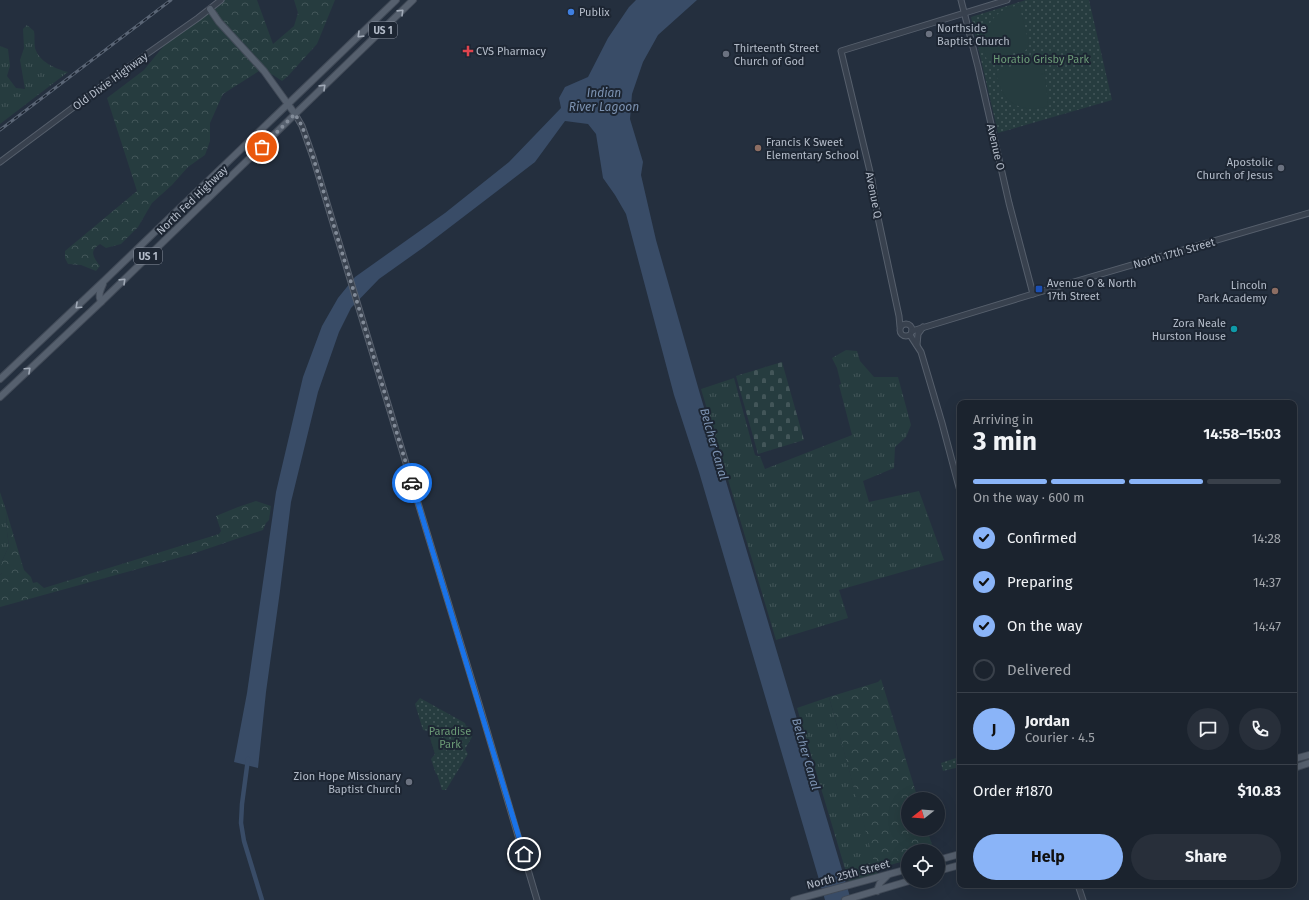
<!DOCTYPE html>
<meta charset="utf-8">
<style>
body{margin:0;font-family:"Fira Sans",sans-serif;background:#282f3a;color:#f1f3f6;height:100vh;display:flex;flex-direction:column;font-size:15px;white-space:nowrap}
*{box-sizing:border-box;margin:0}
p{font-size:13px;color:#a0a4aa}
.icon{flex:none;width:22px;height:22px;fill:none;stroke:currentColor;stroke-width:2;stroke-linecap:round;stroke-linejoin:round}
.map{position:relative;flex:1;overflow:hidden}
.side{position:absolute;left:957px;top:400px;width:340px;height:488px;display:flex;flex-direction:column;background:#1b232e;border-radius:8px;box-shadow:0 4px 16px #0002,0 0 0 1px #39404a}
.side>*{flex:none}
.needle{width:26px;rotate:253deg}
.tools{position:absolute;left:901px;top:792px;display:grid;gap:8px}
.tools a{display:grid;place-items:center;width:44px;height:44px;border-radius:50%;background:#1b232e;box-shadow:0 4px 16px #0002,0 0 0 1px #39404a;font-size:20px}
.pin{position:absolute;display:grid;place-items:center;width:34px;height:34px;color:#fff;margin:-17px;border:2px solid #fff;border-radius:50%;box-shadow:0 1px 4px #0007}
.courier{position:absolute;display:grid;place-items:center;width:40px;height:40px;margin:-20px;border:3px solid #1a73e8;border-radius:50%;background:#fff;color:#222;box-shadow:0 1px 5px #0007}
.head em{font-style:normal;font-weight:700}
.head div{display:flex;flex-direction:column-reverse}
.head{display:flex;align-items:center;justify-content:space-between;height:68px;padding:0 16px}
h1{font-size:26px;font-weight:700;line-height:30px}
.bar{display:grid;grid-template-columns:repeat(4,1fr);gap:6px 4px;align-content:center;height:48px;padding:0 16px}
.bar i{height:5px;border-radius:3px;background:#39404a}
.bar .active{background:#8ab4f8}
.bar p{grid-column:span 4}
.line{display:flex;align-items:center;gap:10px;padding:0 16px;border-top:1px solid #39404a}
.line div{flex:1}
.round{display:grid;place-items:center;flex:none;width:42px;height:42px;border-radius:21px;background:#282f3a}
ol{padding:0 16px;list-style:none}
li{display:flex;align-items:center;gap:12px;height:44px}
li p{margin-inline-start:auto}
li .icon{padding:4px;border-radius:50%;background:#8ab4f8;color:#111;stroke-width:4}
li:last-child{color:#a0a4aa}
li i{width:22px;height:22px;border:2px solid #39404a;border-radius:50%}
.primary-button{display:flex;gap:8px;margin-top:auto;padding:8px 16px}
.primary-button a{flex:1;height:46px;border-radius:24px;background:#8ab4f8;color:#111;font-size:16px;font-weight:700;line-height:46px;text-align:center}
.primary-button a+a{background:#282f3a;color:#f1f3f6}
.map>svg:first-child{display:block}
</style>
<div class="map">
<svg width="1309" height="900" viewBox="0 0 1309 900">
<defs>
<pattern id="grass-tufts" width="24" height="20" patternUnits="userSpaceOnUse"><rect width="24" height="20" fill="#263c3f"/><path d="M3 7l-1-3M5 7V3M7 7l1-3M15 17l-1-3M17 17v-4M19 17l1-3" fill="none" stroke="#435659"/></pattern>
<pattern id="forest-crowns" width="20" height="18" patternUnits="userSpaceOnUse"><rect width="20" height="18" fill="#263c3f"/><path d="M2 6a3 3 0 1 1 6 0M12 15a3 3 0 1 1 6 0" fill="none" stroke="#435659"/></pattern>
<pattern id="cemetery-stones" width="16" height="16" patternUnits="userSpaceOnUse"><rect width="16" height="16" fill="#263c3f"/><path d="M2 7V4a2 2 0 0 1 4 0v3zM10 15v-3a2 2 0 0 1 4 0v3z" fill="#435659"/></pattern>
<pattern id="park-dots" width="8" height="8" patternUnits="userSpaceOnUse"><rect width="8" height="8" fill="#263c3f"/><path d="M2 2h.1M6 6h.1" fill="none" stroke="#435659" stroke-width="1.8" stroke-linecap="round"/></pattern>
</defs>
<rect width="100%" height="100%" fill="#242f3e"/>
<g fill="url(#grass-tufts)">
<path d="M 27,25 L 34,31 C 35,36 34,43 35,48 C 39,62 56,69 68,72 L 0,124 L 0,46 L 8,49 L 10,66 L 7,76 L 16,88 L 25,89 L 20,60 L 24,48 L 23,29 Z"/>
<path d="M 846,350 L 857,351 L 860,361 L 874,377 L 898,377 L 911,425 L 906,437 L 895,447 L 894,468 L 863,481 L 869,502 L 919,491 L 944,560 L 839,590 L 848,618 L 776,640 L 701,389 L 734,378 L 755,455 L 757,456 L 760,456 L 765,469 L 852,435 L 839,385 L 841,384 L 837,368 L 832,358 Z"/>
<path d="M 0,492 L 6,510 L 7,532 L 9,546 L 2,561 L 2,573 L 0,575 Z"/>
<path d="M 829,697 L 878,874 L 849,882 L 797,708 Z"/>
</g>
<g fill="url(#forest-crowns)">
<path d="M 221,0 L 257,0 L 273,44 L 294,26 L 298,13 L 294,0 L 335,0 L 317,44 L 288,76 L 282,81 L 273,75 L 259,71 L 223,94 L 210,123 L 210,141 L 205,155 L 188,167 L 172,185 L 152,203 L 138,227 L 121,244 L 106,248 L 100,244 C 89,251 93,257 100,266 L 96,271 L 81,265 L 68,264 L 65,258 L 65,251 L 137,191 L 107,98 L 144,70 L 171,37 Z"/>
<path d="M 256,501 L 271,506 L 269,520 L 266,523 L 263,530 L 192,554 L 0,607 L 0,575 L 2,573 L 2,561 L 9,546 L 7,532 L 6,510 L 24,570 L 31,577 L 33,583 L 37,582 L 44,588 L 219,534 L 221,531 L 216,516 L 238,507 Z"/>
<path d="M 881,679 L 918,799 L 908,799 L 908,829 L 927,829 L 934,851 L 908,851 L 908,860 L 876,869 L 829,697 L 878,682 Z"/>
</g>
<path fill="url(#cemetery-stones)" d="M 782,362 L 804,440 L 758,454 L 736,376 Z"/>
<g fill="url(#park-dots)">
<path d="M 1026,0 L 1089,0 L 1112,100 L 998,133 L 971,17 Z"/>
<path d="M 420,698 L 465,723 L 466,726 L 469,727 L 472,737 L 465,749 L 468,754 L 446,790 L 442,790 L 437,774 L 436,774 L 431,759 L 435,754 L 428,731 L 423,730 L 415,704 Z"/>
<path d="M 960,755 L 960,767 L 943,771 L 941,763 L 956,758 L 956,757 Z"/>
</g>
<g fill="#263c3f">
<path d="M 1019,5 L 1029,43 L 1026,50 L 987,60 C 981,44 984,25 998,14 C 1004,9 1012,7 1019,5 Z"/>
<path d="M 1038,58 L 1044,63 L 1048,106 C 1018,114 1000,101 996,71 Z"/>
<path d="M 439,728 L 446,751 L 435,754 L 428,731 Z"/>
</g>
<path fill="#394c67" d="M 636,0 L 697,0 L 658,35 L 643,62 L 632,94 L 630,119 L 643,162 L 641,175 L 656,240 L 700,394 L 851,900 L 825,900 L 699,472 L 674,395 L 626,214 L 615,195 L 603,178 L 596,134 L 588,124 L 565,121 L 535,162 L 424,247 L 379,279 L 351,308 L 339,332 L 318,392 L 291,502 L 280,591 L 266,692 L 258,768 L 234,762 L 247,693 L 276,492 L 303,377 L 322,326 L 338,298 L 355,277 L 445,213 L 509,162 L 561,108 L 559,98 L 565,87 L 588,77 L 608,38 L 629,7 Z"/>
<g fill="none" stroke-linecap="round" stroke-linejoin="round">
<path stroke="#394c67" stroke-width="4.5" d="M 248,759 L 242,804 L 241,823 L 244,841 L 262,900"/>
<defs>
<g id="minor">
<path d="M 961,0 L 978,67 L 1009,203 L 1033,294"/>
<path d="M 295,114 L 302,126 L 313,157 L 480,707 L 537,900"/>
<path d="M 0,162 L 114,77 L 198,18 L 221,0"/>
<circle cx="906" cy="330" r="6"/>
<path d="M 900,327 L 899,316 L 877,213 L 872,180 L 841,51 L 1007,0"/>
<path d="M 912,331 L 1033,294 L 1309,213"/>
<path d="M 910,335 L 921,352 L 942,423 L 960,491"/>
<path d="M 917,345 L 918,334 L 923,327"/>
<path d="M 1078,885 L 1083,900"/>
</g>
<g id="major">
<path d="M 210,9 L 219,22 L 264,71 L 295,114"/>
<path d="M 101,302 C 98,295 100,291 103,284"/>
<path d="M 0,379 L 106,279 L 396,0"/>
<path d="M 0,397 L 101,302 L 413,0"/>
<path d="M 1294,759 L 1309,755"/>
<path d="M 1294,768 L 1309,763"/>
<path d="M 938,860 L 960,854"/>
<path d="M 938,871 L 960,865"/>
<path d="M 877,891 L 880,883 L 888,875"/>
<path d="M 794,900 L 908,869"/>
<path d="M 845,900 L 909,881"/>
</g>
</defs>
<use href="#minor" stroke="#565f6c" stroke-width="7"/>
<use href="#major" stroke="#414a57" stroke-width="8"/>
<use href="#minor" stroke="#38414e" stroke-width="5"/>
<use href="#major" stroke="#56606e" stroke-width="6"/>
<defs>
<path id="rail" d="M 0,130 L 171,0"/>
</defs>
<use href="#rail" stroke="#5a6575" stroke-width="3"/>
<use href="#rail" stroke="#1d2633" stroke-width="1.5" stroke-dasharray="4.5" stroke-linecap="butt"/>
</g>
<defs><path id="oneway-chevron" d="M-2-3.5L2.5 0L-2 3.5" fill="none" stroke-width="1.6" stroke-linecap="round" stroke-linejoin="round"/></defs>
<g stroke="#a1aab7">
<use href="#oneway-chevron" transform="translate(401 12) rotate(-44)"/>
<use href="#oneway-chevron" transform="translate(360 35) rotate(136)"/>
<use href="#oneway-chevron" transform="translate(323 87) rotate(-44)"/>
<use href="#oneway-chevron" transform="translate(123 281) rotate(-44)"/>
<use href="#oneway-chevron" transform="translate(78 306) rotate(137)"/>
<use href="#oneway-chevron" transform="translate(28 370) rotate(-43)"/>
</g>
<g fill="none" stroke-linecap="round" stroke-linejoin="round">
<path stroke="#828b98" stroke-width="4" stroke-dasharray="0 7.2" d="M 262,147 L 295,114 L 302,126 L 313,157 L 412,483"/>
<path stroke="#1a73e8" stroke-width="5" d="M 412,483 L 524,854"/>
</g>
<circle fill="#3f7fe0" stroke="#1d2633" stroke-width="1.5" cx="571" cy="12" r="4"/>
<g fill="#6b7280" stroke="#1d2633" stroke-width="1.5">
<circle cx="929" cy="34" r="4"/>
<circle cx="726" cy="54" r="4"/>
<circle cx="1281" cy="168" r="4"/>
<circle cx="409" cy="782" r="4"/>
</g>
<path fill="#e0444e" stroke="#1d2633" stroke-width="1.5" d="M466 45h4v4h4v4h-4v4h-4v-4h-4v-4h4z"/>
<g fill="#8d6e63" stroke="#1d2633" stroke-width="1.5">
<circle cx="758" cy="148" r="4"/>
<circle cx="1275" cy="291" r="4"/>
</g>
<rect fill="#1a4fb4" stroke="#1d2633" stroke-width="1.5" x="1035" y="285" width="8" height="8" rx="2"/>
<circle fill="#0f9aa8" stroke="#1d2633" stroke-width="1.5" cx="1234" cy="329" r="4"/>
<g text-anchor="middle" stroke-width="4" stroke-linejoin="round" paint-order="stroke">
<g fill="#1d2633" stroke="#878f9c" stroke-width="1">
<rect x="369" y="22" width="28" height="16" rx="3"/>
<rect x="134" y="248" width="28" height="16" rx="3"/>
</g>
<g font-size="10" font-weight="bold" fill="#b4bcc9">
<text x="383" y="34">US 1</text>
<text x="148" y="260">US 1</text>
</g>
<g font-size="11" fill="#b4bcc9" stroke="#1d2633" text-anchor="start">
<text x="579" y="16">Publix</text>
<text x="937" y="32">Northside<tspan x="937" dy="13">Baptist Church</tspan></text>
<text x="734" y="52">Thirteenth Street<tspan x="734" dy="13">Church of God</tspan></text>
<text x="476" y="55">CVS Pharmacy</text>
<text x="766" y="146">Francis K Sweet<tspan x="766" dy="13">Elementary School</tspan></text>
<text x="1273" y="166" text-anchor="end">Apostolic<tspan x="1273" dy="13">Church of Jesus</tspan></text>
<text x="1047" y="287">Avenue O &amp; North<tspan x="1047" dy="13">17th Street</tspan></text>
<text x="1267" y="289" text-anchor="end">Lincoln<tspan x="1267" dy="13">Park Academy</tspan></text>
<text x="1226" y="327" text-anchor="end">Zora Neale<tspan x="1226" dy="13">Hurston House</tspan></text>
<text x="401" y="780" text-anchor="end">Zion Hope Missionary<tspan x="401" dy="13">Baptist Church</tspan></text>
</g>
<g font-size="11" fill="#6b9a76" stroke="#1d2633">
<text x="1041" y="63">Horatio Grisby Park</text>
<text x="450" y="735">Paradise<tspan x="450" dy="13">Park</tspan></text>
</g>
<g font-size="11" fill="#b4bcc9" stroke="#1d2633">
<text transform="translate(110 81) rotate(-36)" y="4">Old Dixie Highway</text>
<text transform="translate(996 147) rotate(77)" y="4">Avenue O</text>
<text transform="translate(874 195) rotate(79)" y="4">Avenue Q</text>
<text transform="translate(192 200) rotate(-44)" y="4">North Fed Highway</text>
<text transform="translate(1174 253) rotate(-16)" y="4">North 17th Street</text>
<text transform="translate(848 874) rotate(-15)" y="4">North 25th Street</text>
</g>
<g font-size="12" font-style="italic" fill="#7c92b1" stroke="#1d2633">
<text x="604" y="97">Indian<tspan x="604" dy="14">River Lagoon</tspan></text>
<text transform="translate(714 444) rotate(74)" y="4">Belcher Canal</text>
<text transform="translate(806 754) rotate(74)" y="4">Belcher Canal</text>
</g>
</g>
</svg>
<div class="tools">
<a><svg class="needle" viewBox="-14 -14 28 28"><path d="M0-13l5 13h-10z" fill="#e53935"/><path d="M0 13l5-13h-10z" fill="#a0a4aa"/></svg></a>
<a><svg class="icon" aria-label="locate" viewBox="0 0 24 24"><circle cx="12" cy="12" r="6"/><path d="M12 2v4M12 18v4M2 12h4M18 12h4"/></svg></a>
</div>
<div class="pin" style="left:262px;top:147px;background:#ea580c"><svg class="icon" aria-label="bag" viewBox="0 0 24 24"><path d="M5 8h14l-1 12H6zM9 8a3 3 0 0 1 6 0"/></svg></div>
<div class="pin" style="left:524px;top:854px;background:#1f2937"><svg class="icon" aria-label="home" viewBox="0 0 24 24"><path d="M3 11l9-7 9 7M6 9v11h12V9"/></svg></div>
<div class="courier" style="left:412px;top:483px"><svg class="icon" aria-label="car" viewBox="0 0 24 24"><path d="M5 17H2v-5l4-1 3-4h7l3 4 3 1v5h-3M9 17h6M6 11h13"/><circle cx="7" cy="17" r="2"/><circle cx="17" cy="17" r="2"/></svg></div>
<section class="side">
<div class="head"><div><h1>3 min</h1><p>Arriving in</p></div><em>14:58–15:03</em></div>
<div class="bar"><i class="active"></i><i class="active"></i><i class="active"></i><i></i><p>On the way · 600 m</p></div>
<ol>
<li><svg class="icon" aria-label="check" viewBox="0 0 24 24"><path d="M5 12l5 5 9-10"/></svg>Confirmed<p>14:28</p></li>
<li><svg class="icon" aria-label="check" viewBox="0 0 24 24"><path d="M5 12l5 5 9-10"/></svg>Preparing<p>14:37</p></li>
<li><svg class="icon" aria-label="check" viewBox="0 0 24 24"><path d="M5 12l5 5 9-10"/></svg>On the way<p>14:47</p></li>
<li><i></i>Delivered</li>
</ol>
<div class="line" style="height:72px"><b class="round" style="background:#8ab4f8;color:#111">J</b><div><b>Jordan</b><p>Courier · 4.5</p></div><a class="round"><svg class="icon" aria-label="chat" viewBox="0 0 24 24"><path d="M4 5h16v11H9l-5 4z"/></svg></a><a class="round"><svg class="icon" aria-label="phone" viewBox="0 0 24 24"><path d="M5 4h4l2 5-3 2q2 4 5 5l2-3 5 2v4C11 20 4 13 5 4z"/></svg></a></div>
<div class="line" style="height:52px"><div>Order #1870</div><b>$10.83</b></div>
<div class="primary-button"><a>Help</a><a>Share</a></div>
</section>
</div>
